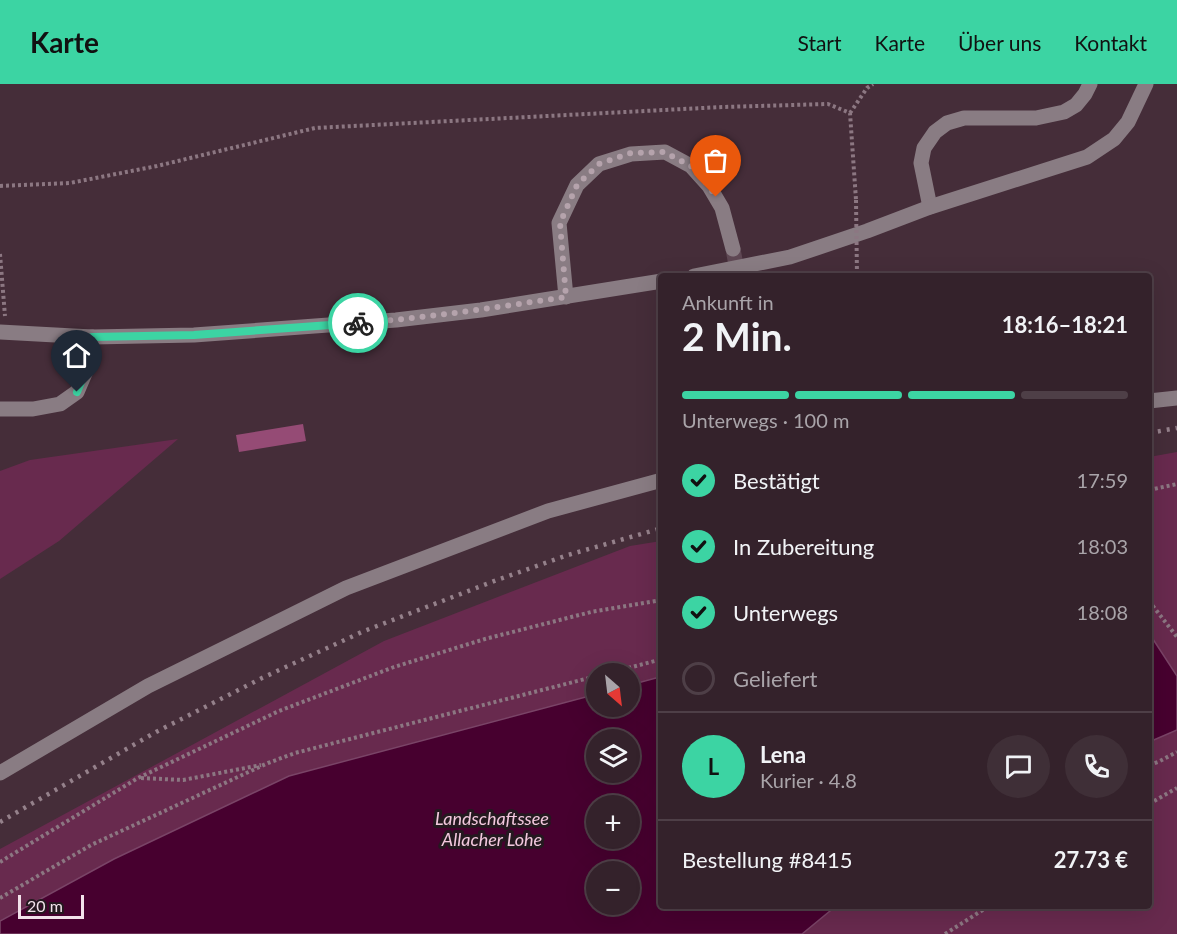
<!DOCTYPE html>
<html lang="de">
<meta charset="utf-8">
<style>
body{margin:0;font-family:Lato,sans-serif;background:#3f2f37;color:#f1f3f6;height:100vh;display:flex;flex-direction:column;font-size:22px;white-space:nowrap}
*{box-sizing:border-box;margin:0}
p{font-size:20px;color:#a9a4a9}
.icon{flex:none;width:33px;height:33px;fill:none;stroke:currentColor;stroke-width:2;stroke-linecap:round;stroke-linejoin:round}
.map{position:relative;flex:1;overflow:hidden}
.drawer{position:absolute;left:658px;top:189px;width:494px;height:636px;display:flex;flex-direction:column;background:#34222b;border-radius:6px;box-shadow:0 6px 24px #0002,0 0 0 2px #4e3f47}
.drawer>*{flex:none}
.needle{width:39px;rotate:152deg}
.tools{position:absolute;left:586px;top:579px;display:grid;gap:12px}
.tools a{display:grid;place-items:center;width:54px;height:54px;border-radius:50%;background:#34222b;box-shadow:0 6px 24px #0002,0 0 0 2px #4e3f47;font-size:30px}
.scale{position:absolute;left:18px;bottom:15px;width:66px;box-sizing:border-box;padding-left:6px;border:3px solid #f2e2ea;border-top:0;font-size:16px;line-height:21px;white-space:nowrap;color:#f2e2ea;-webkit-text-stroke:4px #24191f;paint-order:stroke}
.pin{position:absolute;display:grid;place-items:center;width:51px;height:51px;color:#fff;margin:-62px -26px;border-radius:50% 50% 50% 0;rotate:-45deg;box-shadow:0 0 6px #0007}
.pin .icon{rotate:45deg}
.courier{position:absolute;display:grid;place-items:center;width:60px;height:60px;margin:-30px;border:4px solid #3cd4a3;border-radius:50%;background:#fff;color:#222;box-shadow:0 2px 8px #0007}
.headline em{font-style:normal;font-weight:700}
.headline div{display:flex;flex-direction:column-reverse}
.headline{display:flex;align-items:center;justify-content:space-between;height:102px;padding:0 24px}
h1{font-size:39px;font-weight:700;line-height:45px}
.bar{display:grid;grid-template-columns:repeat(4,1fr);gap:9px 6px;align-content:center;height:72px;padding:0 24px}
.bar i{height:8px;border-radius:4px;background:#4e3f47}
.bar .active{background:#3cd4a3}
.bar p{grid-column:span 4}
.line{display:flex;align-items:center;gap:15px;padding:0 24px;border-top:2px solid #4e3f47}
.line div{flex:1}
.round{display:grid;place-items:center;flex:none;width:63px;height:63px;border-radius:32px;background:#3f2f37}
ol{padding:0 24px;list-style:none}
li{display:flex;align-items:center;gap:18px;height:66px}
li p{margin-inline-start:auto}
li .icon{padding:6px;border-radius:50%;background:#3cd4a3;color:#111;stroke-width:4}
li:last-child{color:#a9a4a9}
li i{width:33px;height:33px;border:3px solid #4e3f47;border-radius:50%}
header{display:flex;align-items:center;gap:36px;box-sizing:border-box;height:84px;padding:0 30px;background:#3cd4a3;color:#111}
header strong{font-size:28px}
nav{display:flex;gap:33px;margin-inline-start:auto;font-size:21px}
.map>svg:first-child{display:block}
</style>
<header>
<strong>Karte</strong>
<nav><a>Start</a><a>Karte</a><a>Über uns</a><a>Kontakt</a></nav>
</header>
<div class="map">
<svg width="1177" height="850" viewBox="0 0 1177 850">
<rect width="100%" height="100%" fill="#452d39"/>
<g fill="#682a4e">
<path d="M 178,355 L 59,457 L 0,495 L 0,387 L 30,376 Z"/>
<path d="M 1177,368 L 1177,592 L 1149,549 L 1149,373 Z"/>
<path d="M 661,457 L 661,594 L 630,601 L 630,590 L 597,590 L 597,610 L 289,692 L 114,775 L 0,837 L 0,765 L 384,557 L 630,462 Z"/>
<path d="M 1177,646 L 1177,850 L 802,850 L 836,822 L 1149,822 L 1149,658 Z"/>
</g>
<g fill="#47002f" stroke="#7a4467" stroke-width="1.5" fill-rule="evenodd">
<path d="M 1149,549 L 1177,592 L 1177,646 L 1149,658 Z"/>
<path d="M 656,594 L 662,594 L 662,822 L 836,822 L 802,850 L 0,850 L 0,837 L 114,775 L 289,692 L 597,610 L 597,622 L 630,622 L 630,601 ZM 597,656 L 630,656 L 630,688 L 597,688 ZM 597,722 L 630,722 L 630,754 L 597,754 ZM 597,788 L 630,788 L 630,820 L 597,820 Z"/>
</g>
<path fill="#954b75" d="M 303,340 L 306,357 L 239,368 L 236,351 Z"/>
<g fill="none" stroke-linecap="round" stroke-linejoin="round">
<path stroke="#5f4854" stroke-width="15" stroke-dasharray="15 8" stroke-linecap="butt" d="M 733,165 L 738,192"/>
<g stroke="#8c7782" stroke-width="4" stroke-dasharray="3 3" stroke-linecap="butt">
<path d="M 850,29 L 867,4 L 873,0"/>
<path d="M 0,102 L 70,99 L 157,82 L 315,44 L 722,23 L 828,20 L 850,29 L 856,116"/>
<path d="M 0,170 L 5,232"/>
<path d="M 1149,406 L 1177,400"/>
<path d="M 1149,517 L 1177,553"/>
<path d="M 605,590 L 655,577 L 662,577"/>
<path d="M 1149,681 L 1158,678 L 1177,668"/>
<path d="M 141,694 L 183,696 L 261,681"/>
<path d="M 1149,720 L 1177,704"/>
<path d="M 0,778 L 138,694 L 279,627 L 394,583 L 485,555 L 591,528 L 662,516"/>
<path d="M 0,814 L 91,761 L 268,679 L 295,669 L 597,592"/>
<path d="M 945,850 L 989,822"/>
</g>
<g stroke="#897c83" stroke-width="15">
<path d="M 930,123 L 921,79 L 924,64 L 935,48 L 947,39 L 964,34 L 1036,34 L 1064,28 L 1076,21 L 1085,10 L 1090,0"/>
<path d="M 694,192 L 790,173 L 867,147 L 930,123 L 1087,73 L 1114,55 L 1128,38 L 1146,0"/>
<path d="M 566,213 L 559,139 L 577,101 L 599,80 L 631,70 L 665,68 L 691,82 L 709,102 L 722,124 L 733,165"/>
<path d="M 0,248 L 92,253 L 194,251 L 396,236 L 481,226 L 662,197"/>
<path d="M 1149,317 L 1177,314"/>
<path d="M 0,325 L 33,325 L 60,320 L 77,308 L 86,287 L 92,253"/>
<path d="M 0,689 L 148,602 L 346,504 L 548,427 L 662,396"/>
</g>
<g stroke="#95818b" stroke-width="4.5" stroke-dasharray="3 6" stroke-linecap="butt">
<path d="M 1149,349 L 1177,344"/>
<path d="M 0,738 L 156,648 L 262,594 L 364,547 L 497,496 L 568,471 L 662,444"/>
</g>
<path stroke="#8c7782" stroke-width="4" stroke-dasharray="3 3" stroke-linecap="butt" d="M 856,116 L 857,192"/>
</g>
<g fill="none" stroke-linecap="round" stroke-linejoin="round">
<path stroke="#b5a3ac" stroke-width="6" stroke-dasharray="0 10.8" d="M 358,239 C 428,234 497,223 566,213 L 560,139 L 577,101 L 599,80 L 631,69 L 664,68 L 691,82 L 709,102 L 716,113"/>
<path stroke="#3cd4a3" stroke-width="8" d="M 77,308 L 86,286 L 92,253 L 194,251 L 358,239"/>
</g>
<g text-anchor="middle" stroke-width="6" stroke-linejoin="round" paint-order="stroke">
<g font-size="18" font-style="italic" fill="#f3c8de" stroke="#24191f">
<text x="492" y="741">Landschaftssee<tspan x="492" dy="21">Allacher Lohe</tspan></text>
</g>
</g>
</svg>
<div class="tools">
<a><svg class="needle" viewBox="-14 -14 28 28"><path d="M0-13l5 13h-10z" fill="#e53935"/><path d="M0 13l5-13h-10z" fill="#a9a4a9"/></svg></a>
<a><svg class="icon" aria-label="layers" viewBox="0 0 24 24"><path d="M12 4l9 5-9 5-9-5zM3 14l9 5 9-5"/></svg></a>
<a>+</a>
<a>−</a>
</div>
<div class="scale">20 m</div>
<div class="pin" style="left:716px;top:113px;background:#ea580c"><svg class="icon" aria-label="bag" viewBox="0 0 24 24"><path d="M5 8h14l-1 12H6zM9 8a3 3 0 0 1 6 0"/></svg></div>
<div class="pin" style="left:77px;top:308px;background:#1f2937"><svg class="icon" aria-label="home" viewBox="0 0 24 24"><path d="M3 11l9-7 9 7M6 9v11h12V9"/></svg></div>
<div class="courier" style="left:358px;top:239px"><svg class="icon" aria-label="bike" viewBox="0 0 24 24"><circle cx="6" cy="16" r="4"/><circle cx="18" cy="16" r="4"/><path d="M6 16l4-8h5l3 8M10 8l3 8H6M13 5h3"/></svg></div>
<section class="drawer">
<div class="headline"><div><h1>2 Min.</h1><p>Ankunft in</p></div><em>18:16–18:21</em></div>
<div class="bar"><i class="active"></i><i class="active"></i><i class="active"></i><i></i><p>Unterwegs · 100 m</p></div>
<ol>
<li><svg class="icon" aria-label="check" viewBox="0 0 24 24"><path d="M5 12l5 5 9-10"/></svg>Bestätigt<p>17:59</p></li>
<li><svg class="icon" aria-label="check" viewBox="0 0 24 24"><path d="M5 12l5 5 9-10"/></svg>In Zubereitung<p>18:03</p></li>
<li><svg class="icon" aria-label="check" viewBox="0 0 24 24"><path d="M5 12l5 5 9-10"/></svg>Unterwegs<p>18:08</p></li>
<li><i></i>Geliefert</li>
</ol>
<div class="line" style="height:108px"><b class="round" style="background:#3cd4a3;color:#111">L</b><div><b>Lena</b><p>Kurier · 4.8</p></div><a class="round"><svg class="icon" aria-label="chat" viewBox="0 0 24 24"><path d="M4 5h16v11H9l-5 4z"/></svg></a><a class="round"><svg class="icon" aria-label="phone" viewBox="0 0 24 24"><path d="M5 4h4l2 5-3 2q2 4 5 5l2-3 5 2v4C11 20 4 13 5 4z"/></svg></a></div>
<div class="line" style="height:78px"><div>Bestellung #8415</div><b>27.73 €</b></div>
</section>
</div>
